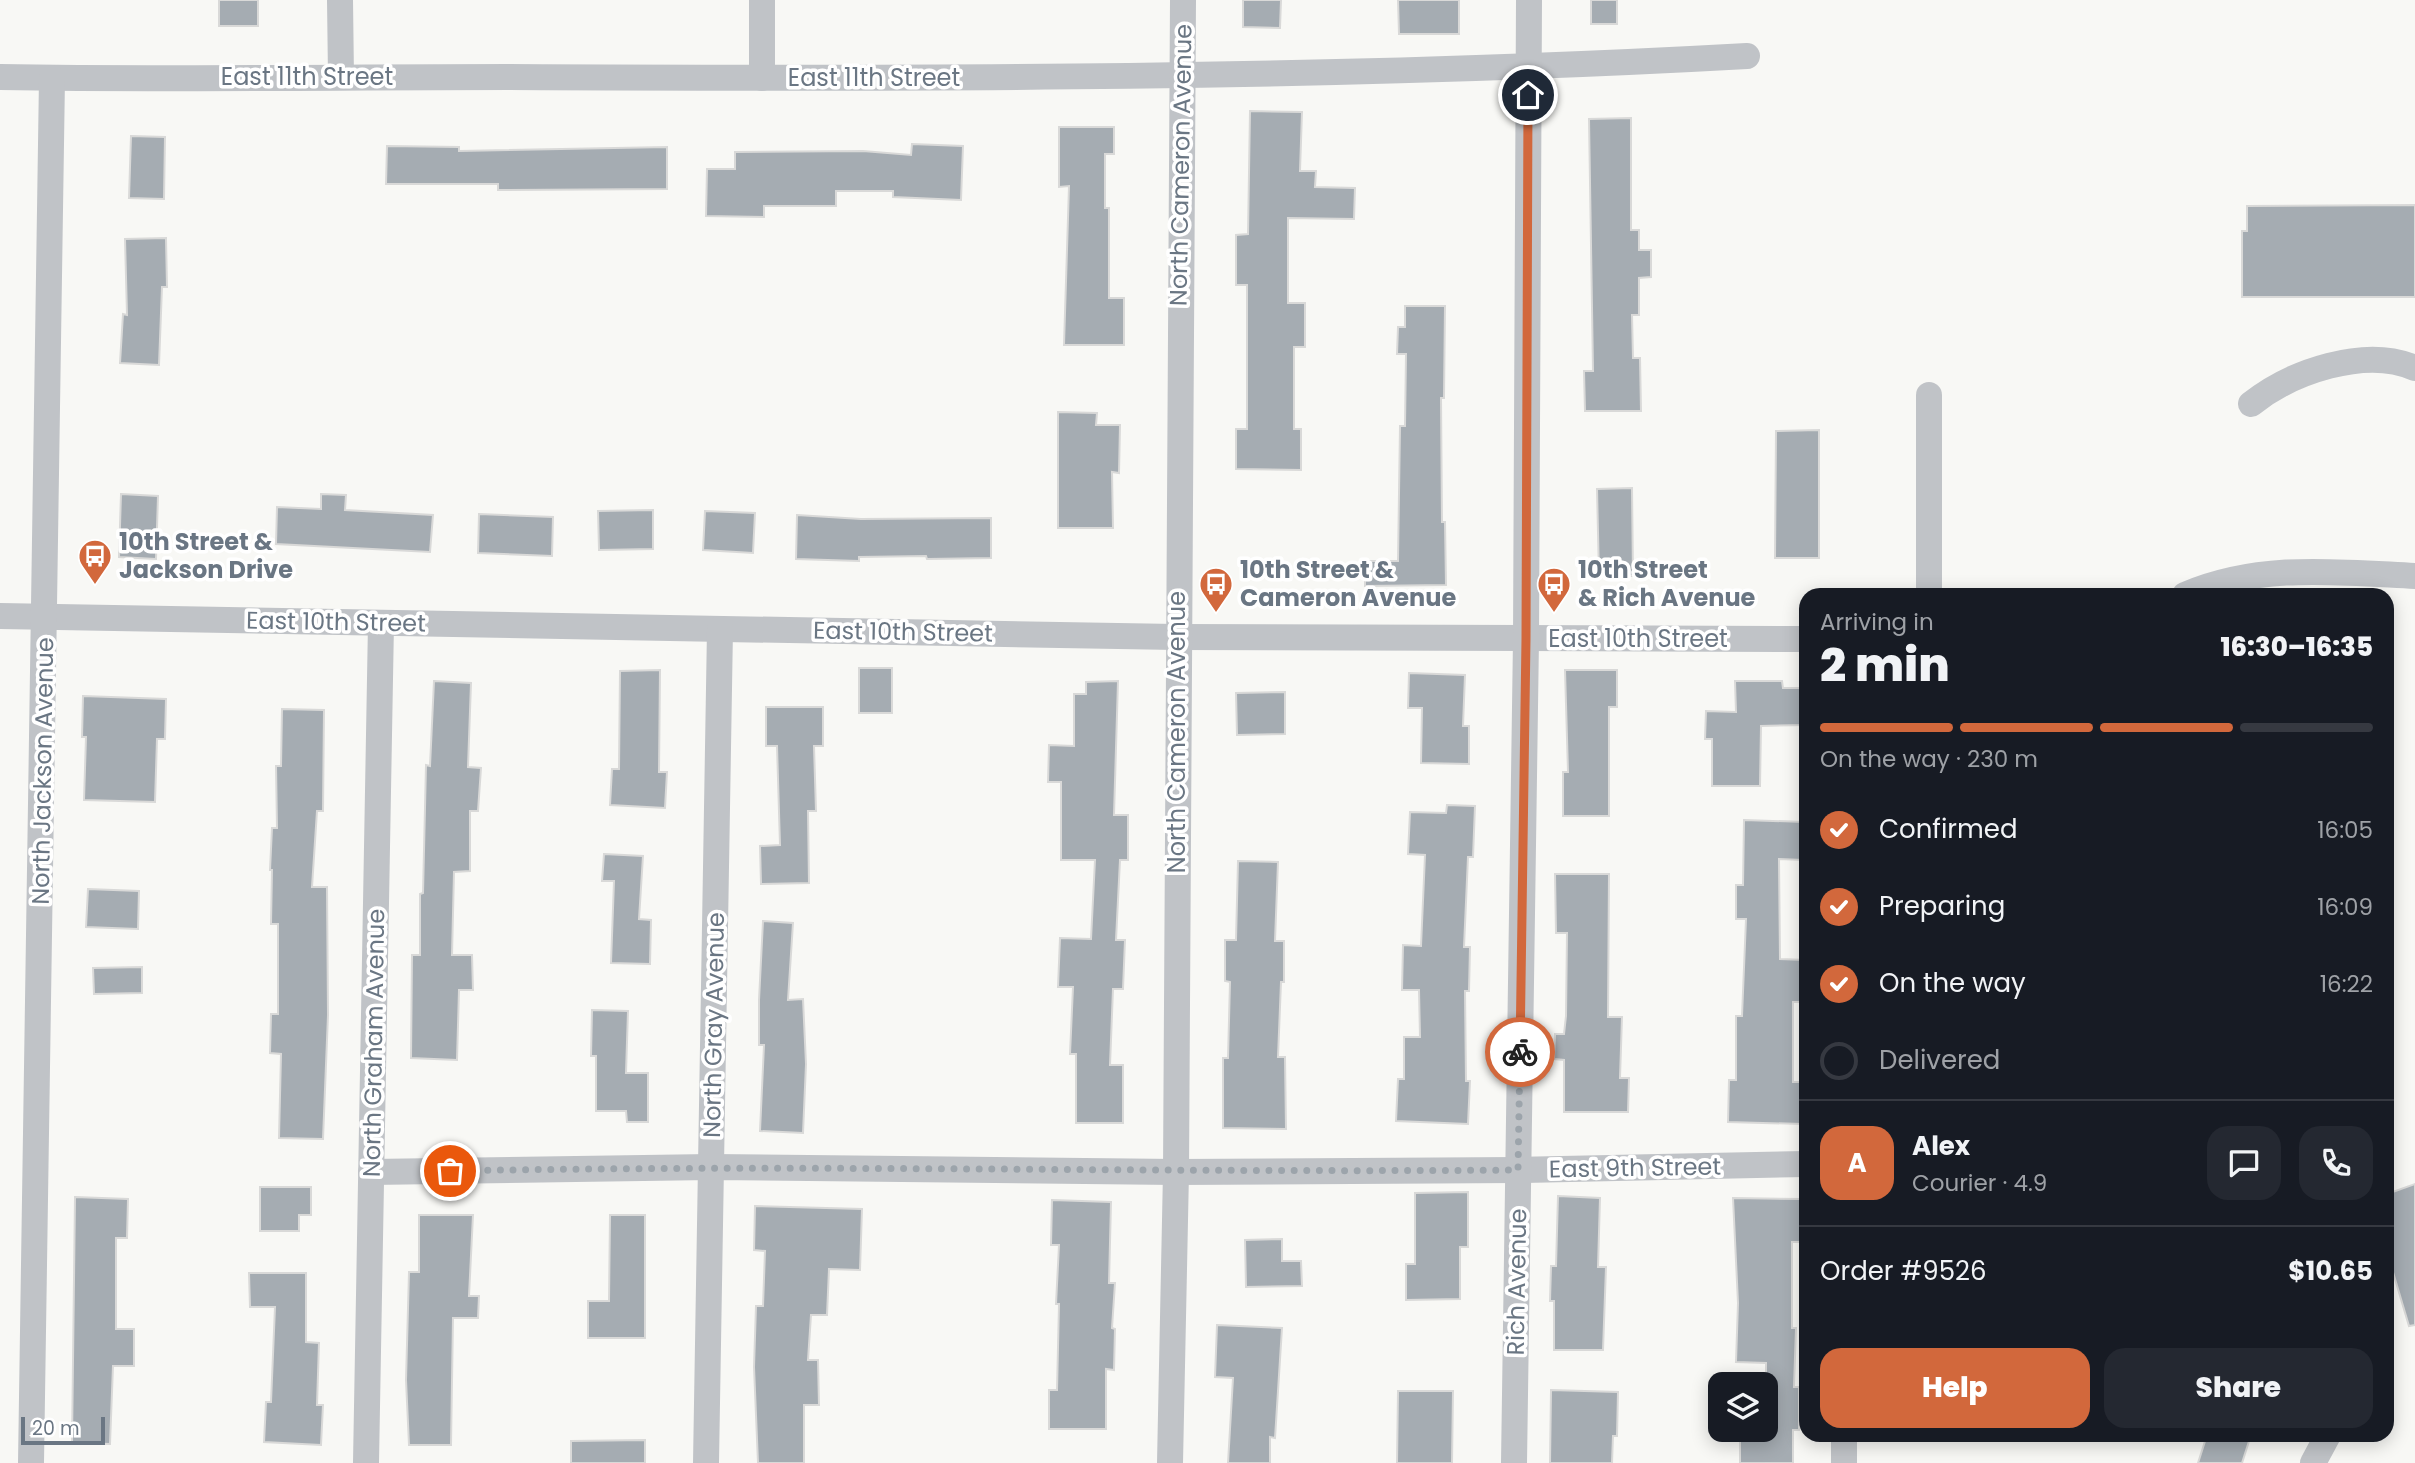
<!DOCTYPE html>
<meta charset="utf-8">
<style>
body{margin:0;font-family:Poppins,sans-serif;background:#242831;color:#f1f3f6;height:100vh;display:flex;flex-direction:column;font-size:26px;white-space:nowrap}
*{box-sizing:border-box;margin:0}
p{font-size:23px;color:#9ea1a6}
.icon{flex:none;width:38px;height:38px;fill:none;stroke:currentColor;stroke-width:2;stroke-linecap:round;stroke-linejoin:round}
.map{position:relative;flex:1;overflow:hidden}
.drawer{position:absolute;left:1799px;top:588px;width:595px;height:854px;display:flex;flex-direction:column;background:#171b24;border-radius:21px;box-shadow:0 4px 18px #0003}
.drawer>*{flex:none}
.fabs{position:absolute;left:1708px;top:1372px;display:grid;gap:14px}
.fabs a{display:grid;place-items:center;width:70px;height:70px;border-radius:14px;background:#171b24;box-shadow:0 4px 18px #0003;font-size:35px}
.scale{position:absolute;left:21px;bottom:18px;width:84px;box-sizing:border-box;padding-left:7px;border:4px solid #6a7683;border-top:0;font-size:19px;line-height:24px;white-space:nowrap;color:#6a7683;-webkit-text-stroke:5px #fff;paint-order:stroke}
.pin{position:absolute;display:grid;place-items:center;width:60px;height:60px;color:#fff;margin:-30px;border:4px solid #fff;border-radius:50%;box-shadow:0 2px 7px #0007}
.courier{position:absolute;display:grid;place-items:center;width:70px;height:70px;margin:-35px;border:5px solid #d2683c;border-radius:50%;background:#fff;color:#222;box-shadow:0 2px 9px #0007}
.head em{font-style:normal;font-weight:800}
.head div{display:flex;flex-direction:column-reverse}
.head{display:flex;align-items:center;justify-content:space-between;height:119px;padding:0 21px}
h1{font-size:46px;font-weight:800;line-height:52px}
.bar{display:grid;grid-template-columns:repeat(4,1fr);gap:10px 7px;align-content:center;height:84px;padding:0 21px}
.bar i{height:9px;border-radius:5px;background:#363941}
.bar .current{background:#d2683c}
.bar p{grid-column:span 4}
.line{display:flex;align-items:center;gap:18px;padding:0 21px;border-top:2px solid #363941}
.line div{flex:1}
.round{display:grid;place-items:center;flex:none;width:74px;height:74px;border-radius:21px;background:#242831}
ol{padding:0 21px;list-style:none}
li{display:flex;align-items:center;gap:21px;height:77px}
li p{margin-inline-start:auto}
li .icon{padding:7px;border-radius:50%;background:#d2683c;color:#fff;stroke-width:4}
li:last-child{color:#9ea1a6}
li i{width:38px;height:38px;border:4px solid #363941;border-radius:50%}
.action{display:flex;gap:14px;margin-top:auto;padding:14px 21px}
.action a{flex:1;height:80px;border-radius:21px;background:#d2683c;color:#fff;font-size:28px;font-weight:800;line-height:80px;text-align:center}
.action a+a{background:#242831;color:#f1f3f6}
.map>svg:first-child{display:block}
</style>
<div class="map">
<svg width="2415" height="1463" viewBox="0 0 2415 1463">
<rect width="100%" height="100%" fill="#f8f8f5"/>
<g fill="#a5acb2" stroke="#d9d9d8" stroke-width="2">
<rect x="219" y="0" width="39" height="26"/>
<path d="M 1243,0 L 1281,0 L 1280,28 L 1243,27 Z"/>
<path d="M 1398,0 L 1459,0 L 1459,34 L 1399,34 Z"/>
<rect x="1591" y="0" width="26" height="24"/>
<path d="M 1250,111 L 1302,112 L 1300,171 L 1316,171 L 1315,187 L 1355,188 L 1354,219 L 1288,218 L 1288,303 L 1305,303 L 1305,347 L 1294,347 L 1294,429 L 1301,429 L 1301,470 L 1236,469 L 1236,429 L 1247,429 L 1247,285 L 1236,285 L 1236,235 L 1248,234 Z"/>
<path d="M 1631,118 L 1631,230 L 1639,230 L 1639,250 L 1651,250 L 1651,277 L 1639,278 L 1639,315 L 1632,315 L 1633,358 L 1640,358 L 1641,411 L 1585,411 L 1584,371 L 1593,371 L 1589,119 Z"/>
<path d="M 1059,127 L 1114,127 L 1114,154 L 1105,154 L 1105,208 L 1109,208 L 1109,298 L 1124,298 L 1124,345 L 1064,345 L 1069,186 L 1059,187 Z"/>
<path d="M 131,136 L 165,137 L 164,199 L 129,198 Z"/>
<path d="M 912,144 L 963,146 L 961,200 L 893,197 L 893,191 L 836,191 L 836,206 L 764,206 L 764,217 L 706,216 L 707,169 L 735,169 L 735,152 L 863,151 L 911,155 Z"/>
<path d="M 387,146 L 459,147 L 459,151 L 667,147 L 667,189 L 498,190 L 498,184 L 386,184 Z"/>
<path d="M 2415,205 L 2415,297 L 2242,297 L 2242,231 L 2247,231 L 2247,206 Z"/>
<path d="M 166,238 L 167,287 L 162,287 L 159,365 L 120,363 L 123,314 L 127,315 L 125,239 Z"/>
<path d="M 1405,306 L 1445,306 L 1444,398 L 1441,398 L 1442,522 L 1445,522 L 1446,585 L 1365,586 L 1365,561 L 1398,561 L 1400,426 L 1405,426 L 1406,354 L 1397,354 L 1398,327 L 1405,327 Z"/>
<path d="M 1058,412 L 1097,413 L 1096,425 L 1120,425 L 1119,473 L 1112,472 L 1113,528 L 1058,528 Z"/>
<path d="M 1819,430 L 1819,558 L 1775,558 L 1776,431 Z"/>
<path d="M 1632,488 L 1633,576 L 1599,576 L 1597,489 Z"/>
<path d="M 121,494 L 158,496 L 156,559 L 119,557 Z"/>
<path d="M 321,494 L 346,495 L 345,510 L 433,515 L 430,552 L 276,544 L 277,507 L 321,509 Z"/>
<path d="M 653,510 L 653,549 L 599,550 L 598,511 Z"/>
<path d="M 705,511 L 755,513 L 753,553 L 703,550 Z"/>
<path d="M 479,514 L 553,517 L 552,556 L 478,553 Z"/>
<path d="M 797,515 L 861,519 L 991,518 L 991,558 L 927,559 L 926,556 L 859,557 L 859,561 L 796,559 Z"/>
<rect x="859" y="668" width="33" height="45"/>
<path d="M 660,670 L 659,772 L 667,772 L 665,808 L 610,805 L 612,769 L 619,769 L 620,671 Z"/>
<path d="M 1565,670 L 1617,670 L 1617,707 L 1609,707 L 1609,816 L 1563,816 L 1563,772 L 1568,772 Z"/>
<path d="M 1409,673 L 1465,675 L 1463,726 L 1469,726 L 1469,764 L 1421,763 L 1422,708 L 1408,708 Z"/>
<path d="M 434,681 L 471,683 L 468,767 L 481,768 L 478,811 L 470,811 L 470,871 L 454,872 L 452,955 L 472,955 L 473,990 L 459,990 L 457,1060 L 411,1058 L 412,955 L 420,955 L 420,894 L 423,893 L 426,765 L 430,766 Z"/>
<path d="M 1118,681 L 1114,815 L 1128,815 L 1128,860 L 1120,860 L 1116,940 L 1125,940 L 1123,989 L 1113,989 L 1110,1065 L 1123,1065 L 1123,1123 L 1076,1123 L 1076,1054 L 1070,1054 L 1073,987 L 1058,987 L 1060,938 L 1091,939 L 1095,860 L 1061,860 L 1061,782 L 1048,782 L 1049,745 L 1074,746 L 1074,694 L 1086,694 L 1086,682 Z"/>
<path d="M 1735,681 L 1782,681 L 1783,688 L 1806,688 L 1806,725 L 1761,726 L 1760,786 L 1712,786 L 1712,739 L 1705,739 L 1706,711 L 1736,712 Z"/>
<path d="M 1285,692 L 1285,734 L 1237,735 L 1236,693 Z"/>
<path d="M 83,696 L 166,699 L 165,739 L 157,739 L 155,802 L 84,800 L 86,737 L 82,737 Z"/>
<path d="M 766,707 L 823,707 L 823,746 L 814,746 L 816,811 L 808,811 L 809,883 L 761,884 L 760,846 L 780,845 L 777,746 L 766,746 Z"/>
<path d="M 282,709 L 324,710 L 323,811 L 317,811 L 312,887 L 327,887 L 328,1015 L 323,1139 L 279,1138 L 281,1054 L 270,1053 L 271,1014 L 278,1014 L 278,924 L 271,924 L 272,870 L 270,870 L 272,828 L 277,828 L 276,766 L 281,766 Z"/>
<path d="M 1447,805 L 1475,806 L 1473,857 L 1468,857 L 1464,947 L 1470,947 L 1469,991 L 1465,991 L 1466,1081 L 1470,1081 L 1468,1124 L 1396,1121 L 1398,1079 L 1404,1079 L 1404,1037 L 1420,1037 L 1419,990 L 1402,990 L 1403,945 L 1421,946 L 1425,855 L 1408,854 L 1410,812 L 1446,813 Z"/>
<path d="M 1744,820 L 1805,822 L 1804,860 L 1779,859 L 1780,959 L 1806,960 L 1804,1002 L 1793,1002 L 1793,1082 L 1805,1082 L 1803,1124 L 1728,1122 L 1729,1080 L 1736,1080 L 1736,1016 L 1742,1016 L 1746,919 L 1736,919 L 1736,885 L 1743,885 Z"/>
<path d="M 604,854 L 643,856 L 639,919 L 651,920 L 650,964 L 611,963 L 614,881 L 602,881 Z"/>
<path d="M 1238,861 L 1278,862 L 1275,941 L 1284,941 L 1284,982 L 1281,982 L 1278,1057 L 1285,1057 L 1286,1129 L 1223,1128 L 1223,1058 L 1228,1058 L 1230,982 L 1225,981 L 1225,940 L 1236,940 Z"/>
<path d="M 1555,874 L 1609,874 L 1608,1017 L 1622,1017 L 1620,1078 L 1629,1078 L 1628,1112 L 1564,1112 L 1564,1060 L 1554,1059 L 1555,1034 L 1564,1034 L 1566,1016 L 1567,933 L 1556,933 Z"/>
<path d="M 88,889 L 139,891 L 138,929 L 86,927 Z"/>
<path d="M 763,921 L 793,923 L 788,1000 L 803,999 L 806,1064 L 803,1133 L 760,1131 L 764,1045 L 759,1045 L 759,1000 Z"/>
<path d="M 142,967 L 142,993 L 94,994 L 93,968 Z"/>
<path d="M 592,1010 L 628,1011 L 626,1073 L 648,1073 L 648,1122 L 627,1122 L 626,1111 L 596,1111 L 596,1056 L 591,1056 Z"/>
<path d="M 2415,1184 L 2415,1325 L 2409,1326 L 2387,1252 L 2387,1194 Z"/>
<path d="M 260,1187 L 311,1187 L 311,1215 L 299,1215 L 299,1231 L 260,1231 Z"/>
<path d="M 1468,1192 L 1468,1247 L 1460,1247 L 1460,1299 L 1406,1300 L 1406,1264 L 1415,1264 L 1415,1193 Z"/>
<path d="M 1558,1196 L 1600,1198 L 1598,1267 L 1606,1267 L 1603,1350 L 1554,1350 L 1554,1301 L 1550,1301 L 1551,1266 L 1556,1266 Z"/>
<path d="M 75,1197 L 128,1199 L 127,1238 L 116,1238 L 116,1329 L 134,1329 L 134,1366 L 113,1366 L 110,1444 L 72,1443 Z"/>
<path d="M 1733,1198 L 1801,1199 L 1800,1242 L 1792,1242 L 1792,1328 L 1796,1328 L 1794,1387 L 1799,1387 L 1799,1430 L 1793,1430 L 1793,1463 L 1740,1463 L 1740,1430 L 1766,1430 L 1766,1363 L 1736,1362 L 1738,1303 Z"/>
<path d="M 1052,1200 L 1111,1202 L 1109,1283 L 1115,1283 L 1112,1328 L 1115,1329 L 1114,1370 L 1106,1369 L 1106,1429 L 1049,1429 L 1049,1390 L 1057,1390 L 1059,1304 L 1056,1304 L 1059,1245 L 1051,1245 Z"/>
<path d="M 755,1206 L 862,1209 L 860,1270 L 829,1269 L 827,1315 L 811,1315 L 808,1360 L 818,1360 L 819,1405 L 804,1405 L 804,1463 L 758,1463 L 754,1367 L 756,1306 L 763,1306 L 765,1251 L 754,1250 Z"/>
<path d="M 419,1215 L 473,1215 L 469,1296 L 479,1296 L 478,1318 L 453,1318 L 451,1445 L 409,1445 L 406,1380 L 409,1272 L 419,1272 Z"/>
<path d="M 610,1215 L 645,1215 L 645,1338 L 588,1338 L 588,1301 L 609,1301 Z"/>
<path d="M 1282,1239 L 1282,1261 L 1301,1261 L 1302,1286 L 1246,1287 L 1245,1240 Z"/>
<path d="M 249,1273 L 306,1273 L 306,1342 L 319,1343 L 317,1405 L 323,1405 L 321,1445 L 264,1442 L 266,1402 L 271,1402 L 275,1307 L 250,1307 Z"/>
<path d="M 1217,1325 L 1282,1328 L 1275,1438 L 1270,1437 L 1270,1463 L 1228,1463 L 1233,1378 L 1215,1377 Z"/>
<path d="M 1551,1390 L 1618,1392 L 1617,1436 L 1613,1436 L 1612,1463 L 1550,1463 Z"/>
<path d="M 1398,1391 L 1453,1391 L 1452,1463 L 1397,1463 Z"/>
<path d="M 2207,1435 L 2251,1435 L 2242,1463 L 2198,1463 Z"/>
<path d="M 645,1440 L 645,1463 L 571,1463 L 571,1441 Z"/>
</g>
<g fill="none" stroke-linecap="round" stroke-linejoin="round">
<g stroke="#c0c3c7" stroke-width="26">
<path d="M 340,0 L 341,77"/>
<path d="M 762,0 L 762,78"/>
<path d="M 0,77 C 170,80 340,77 509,77 C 922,79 1335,79 1747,56"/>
<path d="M 2251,404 C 2291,372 2365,346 2415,368"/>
<path d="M 1929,595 L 1929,395"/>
<path d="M 2185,595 C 2259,563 2337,572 2415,576"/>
<path d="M 0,616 L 1176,637 L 1806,639"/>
<path d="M 371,1172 L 711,1167 L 1176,1172 L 1518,1170 L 1806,1164"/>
<path d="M 31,1463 L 52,78"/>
<path d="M 366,1463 L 381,623"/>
<path d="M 706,1463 L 720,629"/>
<path d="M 1170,1463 L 1176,1172 L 1183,0"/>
<path d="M 1514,1463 L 1526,639 L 1529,0"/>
<path d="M 1844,1463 L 1844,1435"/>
<path d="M 2313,1463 L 2328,1435"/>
</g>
</g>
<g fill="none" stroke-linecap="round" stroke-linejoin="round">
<path stroke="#9ca4ab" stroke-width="7" stroke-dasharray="0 12.6" d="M 450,1171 C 806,1164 1162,1173 1518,1170 L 1520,1052"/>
<path stroke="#d2683c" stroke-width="9" d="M 1520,1052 L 1526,639 L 1528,95"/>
</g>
<defs>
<symbol id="bus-pin" viewBox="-11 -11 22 30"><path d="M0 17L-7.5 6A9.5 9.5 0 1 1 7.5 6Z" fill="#d2683c" stroke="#fff"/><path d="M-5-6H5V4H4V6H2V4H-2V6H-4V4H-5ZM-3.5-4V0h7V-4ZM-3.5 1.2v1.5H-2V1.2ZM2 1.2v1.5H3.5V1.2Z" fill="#fff"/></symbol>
</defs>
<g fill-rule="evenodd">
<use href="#bus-pin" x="76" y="537" width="38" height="52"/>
<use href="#bus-pin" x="1197" y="565" width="38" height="52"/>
<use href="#bus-pin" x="1535" y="565" width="38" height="52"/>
</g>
<g text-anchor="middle" stroke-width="7" stroke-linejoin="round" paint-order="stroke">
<g font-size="24" fill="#6a7683" stroke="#fff">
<text x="307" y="85">East 11th Street</text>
<text x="874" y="86">East 11th Street</text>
<text transform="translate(1181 165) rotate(-89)" y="8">North Cameron Avenue</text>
<text transform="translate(336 622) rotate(1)" y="8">East 10th Street</text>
<text transform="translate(903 632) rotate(1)" y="8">East 10th Street</text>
<text x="1638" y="647">East 10th Street</text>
<text transform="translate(1177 732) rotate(-90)" y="8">North Cameron Avenue</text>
<text transform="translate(43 771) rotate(-89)" y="8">North Jackson Avenue</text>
<text transform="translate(714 1025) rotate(-89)" y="8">North Gray Avenue</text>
<text transform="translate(374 1043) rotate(-89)" y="8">North Graham Avenue</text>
<text transform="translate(1635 1168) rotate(-1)" y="8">East 9th Street</text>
<text transform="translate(1517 1282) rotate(-89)" y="8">Rich Avenue</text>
</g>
<g font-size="24" font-weight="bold" fill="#6a7683" stroke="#fff" text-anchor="start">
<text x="119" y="550">10th Street &amp;<tspan x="119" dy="28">Jackson Drive</tspan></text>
<text x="1240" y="578">10th Street &amp;<tspan x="1240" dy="28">Cameron Avenue</tspan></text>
<text x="1578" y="578">10th Street<tspan x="1578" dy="28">&amp; Rich Avenue</tspan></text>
</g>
</g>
</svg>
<div class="fabs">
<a><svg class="icon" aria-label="layers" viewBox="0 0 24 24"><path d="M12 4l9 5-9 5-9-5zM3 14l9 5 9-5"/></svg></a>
</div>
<div class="scale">20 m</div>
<div class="pin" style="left:450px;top:1171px;background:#ea580c"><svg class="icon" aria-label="bag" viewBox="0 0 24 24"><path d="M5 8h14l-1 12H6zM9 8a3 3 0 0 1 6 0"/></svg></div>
<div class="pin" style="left:1528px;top:95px;background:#1f2937"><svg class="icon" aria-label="home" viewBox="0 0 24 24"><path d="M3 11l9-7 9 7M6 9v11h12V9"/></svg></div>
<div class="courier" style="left:1520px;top:1052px"><svg class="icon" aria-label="bike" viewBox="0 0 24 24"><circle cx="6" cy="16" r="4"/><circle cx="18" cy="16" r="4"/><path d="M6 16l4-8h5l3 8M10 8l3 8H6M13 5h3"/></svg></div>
<section class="drawer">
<div class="head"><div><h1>2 min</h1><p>Arriving in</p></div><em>16:30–16:35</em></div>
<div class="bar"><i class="current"></i><i class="current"></i><i class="current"></i><i></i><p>On the way · 230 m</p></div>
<ol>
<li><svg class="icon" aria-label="check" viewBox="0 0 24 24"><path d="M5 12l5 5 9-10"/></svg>Confirmed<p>16:05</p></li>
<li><svg class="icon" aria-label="check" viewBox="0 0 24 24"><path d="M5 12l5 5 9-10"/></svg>Preparing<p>16:09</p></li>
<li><svg class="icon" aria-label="check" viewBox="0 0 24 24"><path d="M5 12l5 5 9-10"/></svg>On the way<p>16:22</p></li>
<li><i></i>Delivered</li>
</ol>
<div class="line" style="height:126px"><b class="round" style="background:#d2683c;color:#fff">A</b><div><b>Alex</b><p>Courier · 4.9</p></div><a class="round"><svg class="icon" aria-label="chat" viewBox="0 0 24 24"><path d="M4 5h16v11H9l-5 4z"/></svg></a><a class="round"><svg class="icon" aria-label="phone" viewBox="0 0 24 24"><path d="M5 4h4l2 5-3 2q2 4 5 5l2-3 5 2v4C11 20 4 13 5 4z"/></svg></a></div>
<div class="line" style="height:91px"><div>Order #9526</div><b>$10.65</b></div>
<div class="action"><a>Help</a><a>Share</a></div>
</section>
</div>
